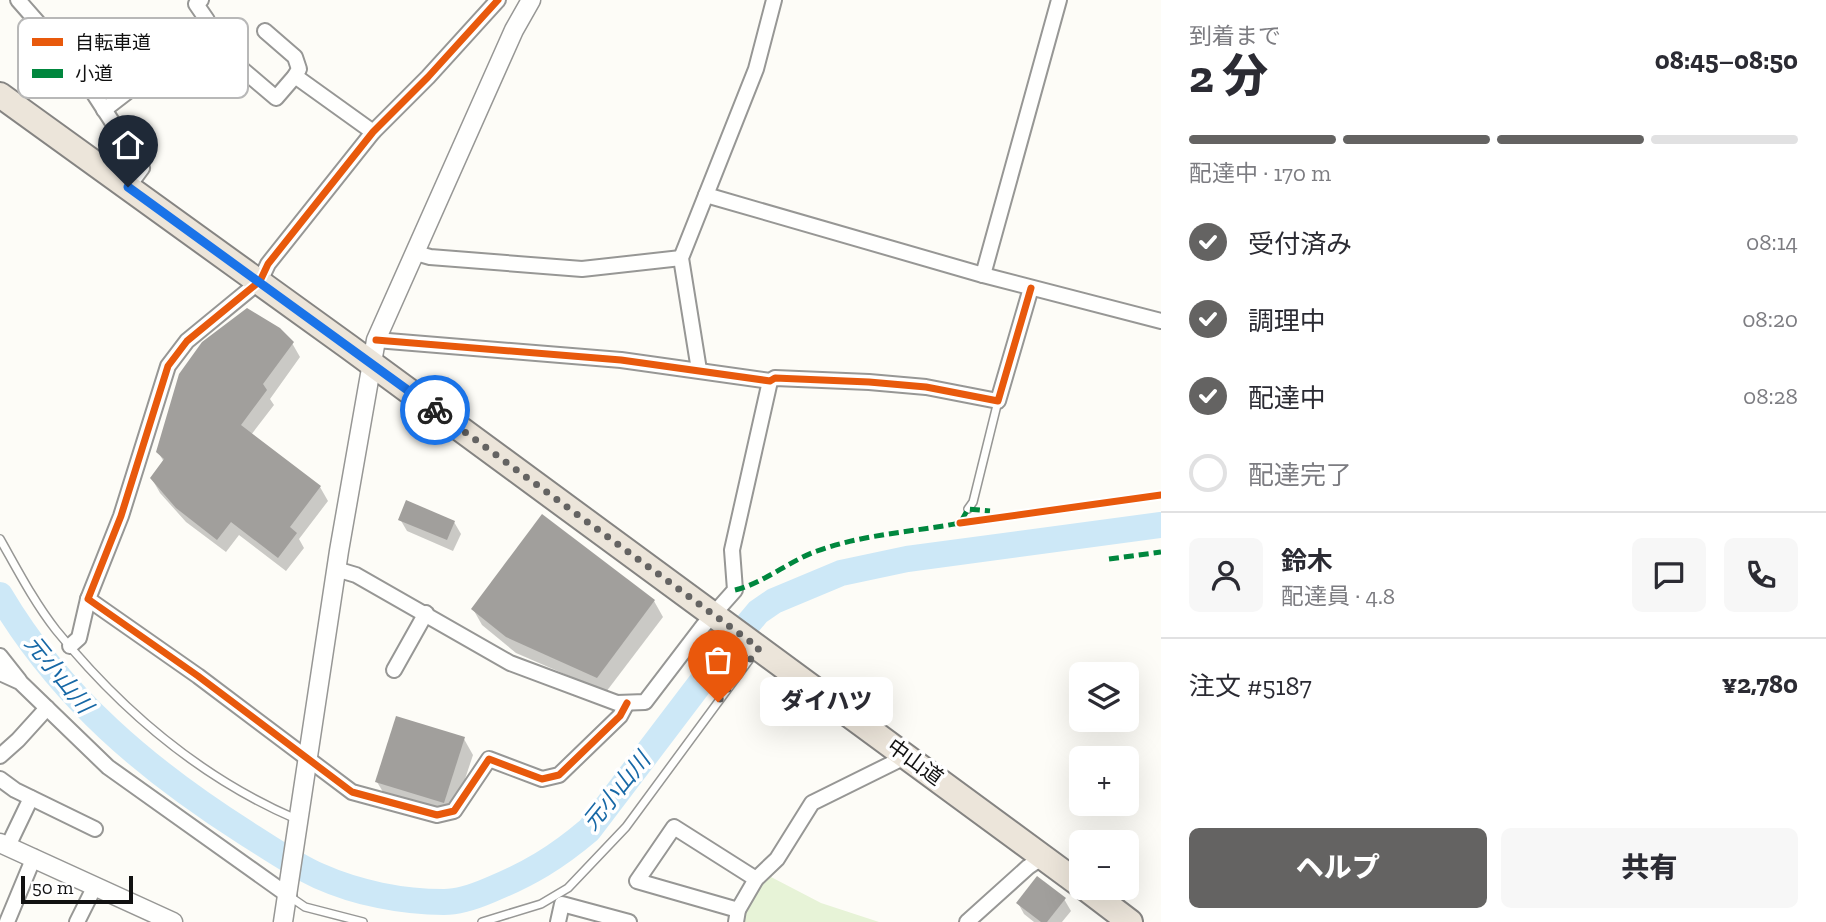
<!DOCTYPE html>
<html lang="ja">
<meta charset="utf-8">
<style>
body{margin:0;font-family:"Zilla Slab","Noto Sans JP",serif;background:#f7f7f7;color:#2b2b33;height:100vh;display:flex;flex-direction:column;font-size:26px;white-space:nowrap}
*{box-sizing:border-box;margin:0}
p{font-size:23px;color:#7c7c81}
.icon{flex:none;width:38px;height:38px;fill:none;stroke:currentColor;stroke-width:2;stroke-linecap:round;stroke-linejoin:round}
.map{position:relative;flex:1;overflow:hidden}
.details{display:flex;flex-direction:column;background:#fff;width:665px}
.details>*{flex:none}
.controls{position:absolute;left:1069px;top:662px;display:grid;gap:14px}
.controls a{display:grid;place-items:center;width:70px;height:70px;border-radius:10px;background:#fff;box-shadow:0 7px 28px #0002;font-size:35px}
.scale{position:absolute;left:21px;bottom:18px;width:112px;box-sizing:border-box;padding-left:7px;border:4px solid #111;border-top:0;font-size:19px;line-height:24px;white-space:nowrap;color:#111;-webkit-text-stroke:5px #fff;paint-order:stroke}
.pin{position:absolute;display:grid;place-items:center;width:60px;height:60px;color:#fff;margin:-72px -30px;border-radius:50% 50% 50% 0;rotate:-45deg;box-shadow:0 0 7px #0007}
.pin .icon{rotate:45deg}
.courier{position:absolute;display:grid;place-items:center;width:70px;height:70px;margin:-35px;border:5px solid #1a73e8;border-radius:50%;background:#fff;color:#222;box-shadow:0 2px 9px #0007}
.bubble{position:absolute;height:49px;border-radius:10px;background:#fff;box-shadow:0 7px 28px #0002;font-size:23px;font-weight:800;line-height:49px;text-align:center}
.overview em{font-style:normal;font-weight:800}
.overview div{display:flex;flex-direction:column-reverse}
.overview{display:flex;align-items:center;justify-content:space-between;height:119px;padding:0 28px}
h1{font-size:46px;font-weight:800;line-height:52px}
.bar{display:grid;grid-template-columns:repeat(4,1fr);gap:10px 7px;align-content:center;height:84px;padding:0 28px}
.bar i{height:9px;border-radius:5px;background:#e1e1e2}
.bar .selected{background:#646362}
.bar p{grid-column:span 4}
.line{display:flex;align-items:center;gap:18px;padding:0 28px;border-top:2px solid #e1e1e2}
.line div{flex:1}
.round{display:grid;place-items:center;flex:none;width:74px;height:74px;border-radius:10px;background:#f7f7f7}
ol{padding:0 28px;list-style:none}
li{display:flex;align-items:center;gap:21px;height:77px}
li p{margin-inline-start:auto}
li .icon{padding:7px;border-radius:50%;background:#646362;color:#fff;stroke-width:4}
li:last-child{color:#7c7c81}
li i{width:38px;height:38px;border:4px solid #e1e1e2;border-radius:50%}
.primary-button{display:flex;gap:14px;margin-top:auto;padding:14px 28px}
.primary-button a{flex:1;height:80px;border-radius:10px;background:#646362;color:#fff;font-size:28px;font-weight:800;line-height:80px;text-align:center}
.primary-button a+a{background:#f7f7f7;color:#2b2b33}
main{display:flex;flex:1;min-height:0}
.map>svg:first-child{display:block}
</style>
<main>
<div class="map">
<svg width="1161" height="922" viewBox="0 0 1161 922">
<rect width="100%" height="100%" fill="#fdfcf7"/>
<path fill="#e7f3d7" d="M 771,877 L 821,903 L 879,922 L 741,922 L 754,891 Z"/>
<g fill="#0003">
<path d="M 292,343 L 300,357 L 270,399 L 274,405 L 251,435 L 320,487 L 328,501 L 299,539 L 304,548 L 286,571 L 239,535 L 226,552 L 186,522 L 160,493 L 152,479 L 164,462 L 158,452 Z"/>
<path d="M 400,519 L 454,522 L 461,534 L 453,551 L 407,531 Z"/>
<path d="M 654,601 L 663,617 L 606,692 L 516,653 L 482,625 L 473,609 Z"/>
<path d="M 464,739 L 473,755 L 452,818 L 386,797 L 377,782 Z"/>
<path d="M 1064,899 L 1071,911 L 1062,922 L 1034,922 L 1024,914 L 1018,903 Z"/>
</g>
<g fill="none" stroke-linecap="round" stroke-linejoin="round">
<path stroke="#cde8f7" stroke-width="26" d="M 0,595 C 61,698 147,770 246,833 C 270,848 294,865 319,876 C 357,893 402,902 444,902 C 459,902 476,896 490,890 C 529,874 556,858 589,830 L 721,656 L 758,612 L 774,601 L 841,573 L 907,559 L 1161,525"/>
</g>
<g fill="#a19f9c">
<path d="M 247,308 L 280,328 L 294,342 L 263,384 L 267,390 L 241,425 L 321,486 L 290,527 L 297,533 L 278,558 L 231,522 L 217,540 L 176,508 L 150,478 L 164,459 L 156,452 L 179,374 L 202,342 Z"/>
<path d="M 406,500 L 455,521 L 447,540 L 398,520 Z"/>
<path d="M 542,514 L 655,600 L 597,678 L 506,637 L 471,609 Z"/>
<path d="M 396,716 L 465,737 L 444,803 L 375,782 Z"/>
<path d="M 1037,876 L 1066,898 L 1047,922 L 1041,922 L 1016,903 Z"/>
</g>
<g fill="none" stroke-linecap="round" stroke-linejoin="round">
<defs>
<g id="service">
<path d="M 968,509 L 973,502 L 998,401"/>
<path d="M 0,539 C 17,569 34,602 56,630 C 121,710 201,778 296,819"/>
<path d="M 289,896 L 305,907 L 363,922"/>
<path d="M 482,922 L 541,904 L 568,888 L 626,827 L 755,652"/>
</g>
<g id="minor">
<path d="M 18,0 L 76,66 L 142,168 L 128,187"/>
<path d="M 498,0 L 428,77 L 373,132 L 268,264 L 260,281 L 187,341 L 168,366 L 121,516 L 88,599 L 198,676 L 352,792 L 437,815 L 454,811 L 489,759 L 542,779 L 559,775 L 620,716 L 627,703"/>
<path d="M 265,31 L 295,57 L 299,69 L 295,76"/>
<path d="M 202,35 L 276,98 L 295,76 L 373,132"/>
<path d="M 104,110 L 205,32 L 207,20 L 196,4 L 201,0"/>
<path d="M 706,195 L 983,275 L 1161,321"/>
<path d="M 416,253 L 430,257 L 582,269 L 681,258"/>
<path d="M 983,275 L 1059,0"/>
<path d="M 376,340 L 621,360 L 770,381 L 775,378 L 869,382 L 926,387 L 998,401 L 1031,288"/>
<path d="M 699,370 L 681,258 L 756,69 L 774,0"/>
<path d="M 336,569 L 356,575 L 510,663 L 617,703 L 645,702 L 703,626 L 735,590 L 732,550 L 770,381"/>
<path d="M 70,646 L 79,638 L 88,599"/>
<path d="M 0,656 L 19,680"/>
<path d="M 394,670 L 426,613"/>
<path d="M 0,673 L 20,682 L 108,767 L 289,896"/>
<path d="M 0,756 L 18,740 L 47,708"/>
<path d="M 0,779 L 15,790 L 95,829"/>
<path d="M 8,846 L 31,798"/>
<path d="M 738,910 L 637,881 L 674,827 L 756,879"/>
<path d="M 7,922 L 34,857"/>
<path d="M 77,922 L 95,886"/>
<path d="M 558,922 L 562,904 L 629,922"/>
<path d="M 736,922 L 738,910 L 756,879 L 777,859 L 812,803 L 907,756"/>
<path d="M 967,922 L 1028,867 L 1043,857"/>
</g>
<g id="tertiary">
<path d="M 0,843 L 173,922"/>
<path d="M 283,922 L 339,551 L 376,340 L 514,30 L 531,0"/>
</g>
<g id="trunk">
<path d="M 0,95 L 349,347 L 1082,886"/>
<path d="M 1084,887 L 1130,922"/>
</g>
</defs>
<use href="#service" stroke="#979795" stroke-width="10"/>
<use href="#minor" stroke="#979795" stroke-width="18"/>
<use href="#tertiary" stroke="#979795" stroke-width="21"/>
<use href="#trunk" stroke="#858482" stroke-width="28"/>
<use href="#service" stroke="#fffffe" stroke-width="7"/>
<use href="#minor" stroke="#fffffe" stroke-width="14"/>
<use href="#tertiary" stroke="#fffffe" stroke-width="18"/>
<use href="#trunk" stroke="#ece5da" stroke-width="24"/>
<g stroke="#00873e" stroke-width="5" stroke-dasharray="10 5" stroke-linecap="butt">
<path d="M 1109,559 L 1161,552"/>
<path d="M 735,590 C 764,583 789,561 817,551 C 864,534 913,532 960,523 L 968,509 L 990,511"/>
</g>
<defs>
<g id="cycleway">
<path d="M 498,0 L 428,77 L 373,132 L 268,264 L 260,281 L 187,341 L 168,366 L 121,516 L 88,599 L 198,676 L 352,792 L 437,815 L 454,811 L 489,759 L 542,779 L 559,775 L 620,716 L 627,703"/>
<path d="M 376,340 L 621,360 L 770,381 L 775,378 L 869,382 L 926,387 L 998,401 L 1031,288"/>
<path d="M 960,523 L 1161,495"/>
</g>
</defs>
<use href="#cycleway" stroke="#fff" stroke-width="11"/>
<use href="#cycleway" stroke="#e8590c" stroke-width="7"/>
</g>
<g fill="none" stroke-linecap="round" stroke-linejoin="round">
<path stroke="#646362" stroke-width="7" stroke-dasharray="0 12.6" d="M 435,410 L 759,648 L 718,702"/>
<path stroke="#1a73e8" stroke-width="9" d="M 128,187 L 435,410"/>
</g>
<g text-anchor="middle" stroke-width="7" stroke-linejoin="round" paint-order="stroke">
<g font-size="21" fill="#111" stroke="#fff">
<text transform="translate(915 762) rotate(36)" y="7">中山道</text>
</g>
<g font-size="23" font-style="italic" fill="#1768a6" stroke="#fff">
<text transform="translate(59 674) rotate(51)" y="8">元小山川</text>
<text transform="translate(616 791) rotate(-51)" y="8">元小山川</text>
</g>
</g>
<rect x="18" y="18" width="230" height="80" rx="10" fill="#fff" stroke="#b8b8b8" stroke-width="2"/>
<rect x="32" y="38" width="31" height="8" fill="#e8590c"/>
<rect x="32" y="69" width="31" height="9" fill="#00873e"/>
<g font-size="19" fill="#111">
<text x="75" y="49">自転車道</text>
<text x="75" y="80">小道</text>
</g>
</svg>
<div class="controls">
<a><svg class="icon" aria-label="layers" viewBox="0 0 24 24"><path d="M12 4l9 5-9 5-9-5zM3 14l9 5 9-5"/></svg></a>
<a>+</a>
<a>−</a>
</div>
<div class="scale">50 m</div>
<div class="pin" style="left:718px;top:702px;background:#ea580c"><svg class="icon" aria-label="bag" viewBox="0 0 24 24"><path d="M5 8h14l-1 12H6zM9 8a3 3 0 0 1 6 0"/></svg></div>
<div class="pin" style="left:128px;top:187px;background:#1f2937"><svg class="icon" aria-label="home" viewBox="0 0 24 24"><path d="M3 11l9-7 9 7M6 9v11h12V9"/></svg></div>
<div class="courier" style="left:435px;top:410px"><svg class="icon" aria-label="bike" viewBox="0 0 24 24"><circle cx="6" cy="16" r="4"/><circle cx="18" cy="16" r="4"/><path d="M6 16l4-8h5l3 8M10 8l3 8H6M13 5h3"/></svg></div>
<div class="bubble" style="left:760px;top:677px;width:133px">ダイハツ</div>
</div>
<section class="details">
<div class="overview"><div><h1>2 分</h1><p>到着まで</p></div><em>08:45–08:50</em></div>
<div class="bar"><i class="selected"></i><i class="selected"></i><i class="selected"></i><i></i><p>配達中 · 170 m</p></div>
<ol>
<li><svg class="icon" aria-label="check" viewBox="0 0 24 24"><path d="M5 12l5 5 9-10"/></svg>受付済み<p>08:14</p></li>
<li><svg class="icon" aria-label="check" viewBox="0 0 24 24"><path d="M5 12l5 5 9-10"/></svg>調理中<p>08:20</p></li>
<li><svg class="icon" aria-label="check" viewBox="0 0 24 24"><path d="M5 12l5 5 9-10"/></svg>配達中<p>08:28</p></li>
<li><i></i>配達完了</li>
</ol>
<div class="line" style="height:126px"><a class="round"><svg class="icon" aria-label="person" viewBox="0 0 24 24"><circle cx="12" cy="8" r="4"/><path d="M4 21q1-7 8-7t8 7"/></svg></a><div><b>鈴木</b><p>配達員 · 4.8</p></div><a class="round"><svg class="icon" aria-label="chat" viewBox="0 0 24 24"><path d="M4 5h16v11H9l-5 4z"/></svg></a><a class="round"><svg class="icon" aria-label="phone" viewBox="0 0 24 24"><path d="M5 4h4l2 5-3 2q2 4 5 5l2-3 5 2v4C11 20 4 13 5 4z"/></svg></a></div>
<div class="line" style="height:91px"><div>注文 #5187</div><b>¥2,780</b></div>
<div class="primary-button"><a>ヘルプ</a><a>共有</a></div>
</section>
</main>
